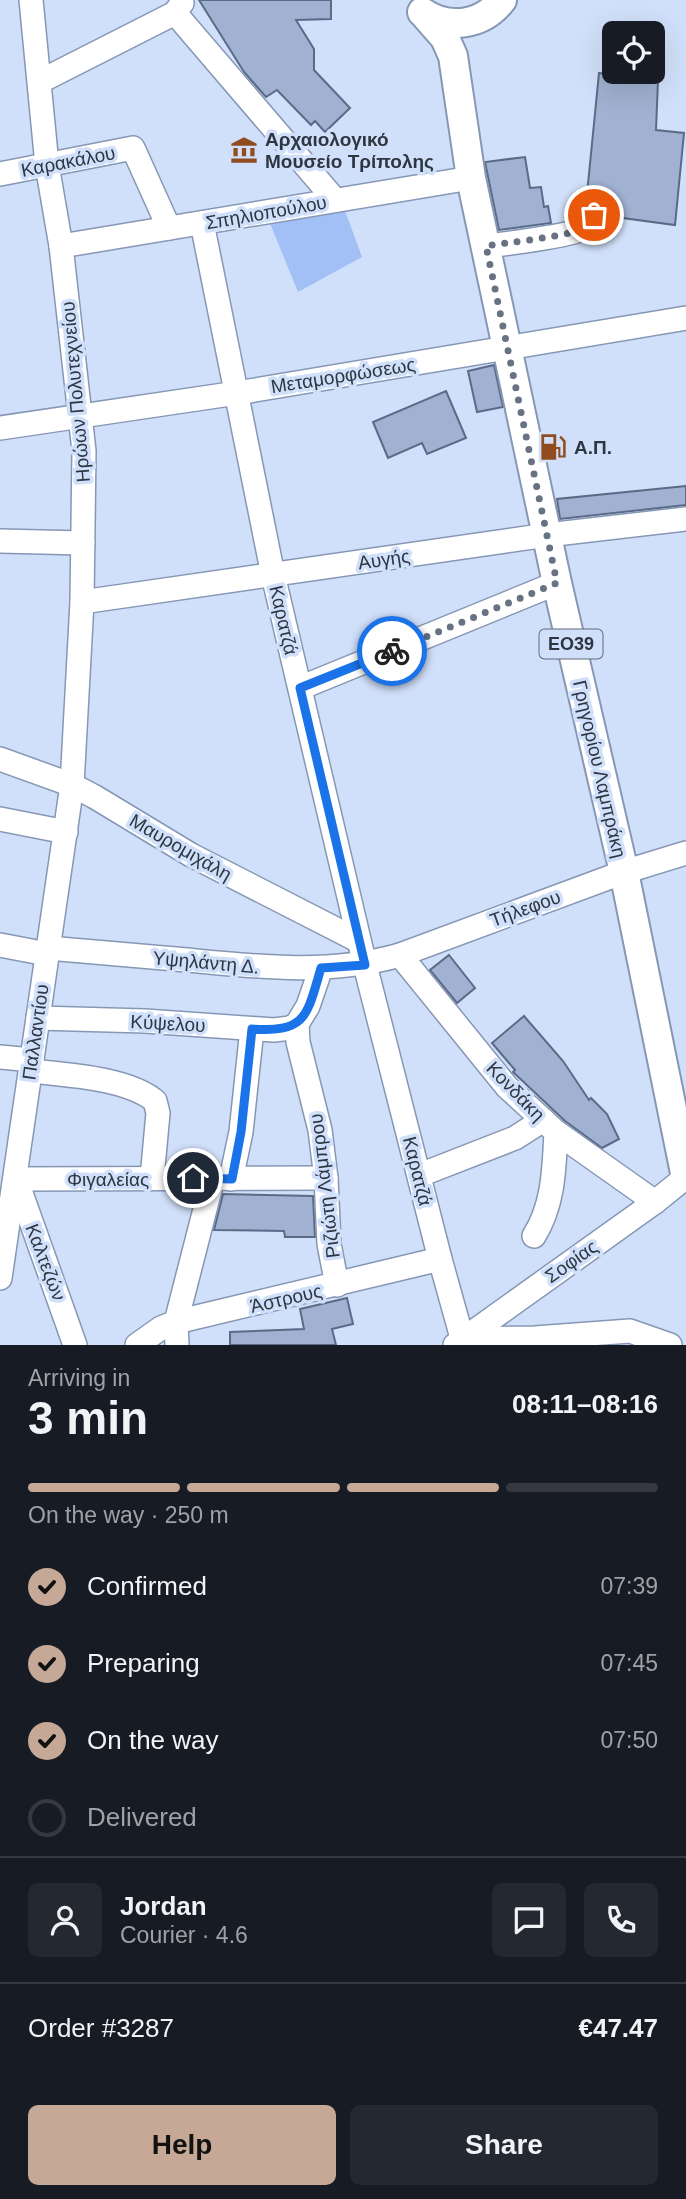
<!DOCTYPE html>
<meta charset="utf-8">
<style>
body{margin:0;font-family:Arial,sans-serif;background:#242831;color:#f1f3f6;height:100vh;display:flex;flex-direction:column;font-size:26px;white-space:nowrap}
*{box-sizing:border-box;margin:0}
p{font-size:23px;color:#9ea1a6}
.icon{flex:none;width:38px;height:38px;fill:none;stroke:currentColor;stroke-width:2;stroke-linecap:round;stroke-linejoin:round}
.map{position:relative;height:1345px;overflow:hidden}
.sheet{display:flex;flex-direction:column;background:#171b24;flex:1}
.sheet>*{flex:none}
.controls{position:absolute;left:602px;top:21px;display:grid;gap:14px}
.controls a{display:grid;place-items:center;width:63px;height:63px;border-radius:10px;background:#171b24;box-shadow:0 7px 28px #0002;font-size:35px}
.pin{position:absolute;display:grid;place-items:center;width:60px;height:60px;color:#fff;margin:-30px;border:4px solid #fff;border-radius:50%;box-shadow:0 2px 7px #0007}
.courier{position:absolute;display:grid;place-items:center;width:70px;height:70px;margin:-35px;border:5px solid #1a73e8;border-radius:50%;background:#fff;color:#222;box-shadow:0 2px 9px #0007}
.head em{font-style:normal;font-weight:800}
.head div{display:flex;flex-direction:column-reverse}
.head{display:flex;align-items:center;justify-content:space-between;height:119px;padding:0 28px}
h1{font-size:46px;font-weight:800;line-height:52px}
.bar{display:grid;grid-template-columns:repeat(4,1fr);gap:10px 7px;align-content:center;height:84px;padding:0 28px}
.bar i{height:9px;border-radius:5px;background:#363941}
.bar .active{background:#c5a895}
.bar p{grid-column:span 4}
.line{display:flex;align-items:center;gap:18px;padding:0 28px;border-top:2px solid #363941}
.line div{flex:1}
.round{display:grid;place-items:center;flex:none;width:74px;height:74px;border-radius:10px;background:#242831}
ol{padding:0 28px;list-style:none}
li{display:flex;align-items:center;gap:21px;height:77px}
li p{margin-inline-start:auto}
li .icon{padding:7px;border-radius:50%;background:#c5a895;color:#111;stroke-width:4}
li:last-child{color:#9ea1a6}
li i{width:38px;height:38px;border:4px solid #363941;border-radius:50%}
.action{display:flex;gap:14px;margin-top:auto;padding:14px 28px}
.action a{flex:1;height:80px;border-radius:10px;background:#c5a895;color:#111;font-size:28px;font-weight:800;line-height:80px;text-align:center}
.action a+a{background:#242831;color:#f1f3f6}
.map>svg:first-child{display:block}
</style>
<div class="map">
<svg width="686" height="1345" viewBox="0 0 686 1345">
<rect width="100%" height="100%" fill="#d1e0fa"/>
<path fill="#a2c0f5" d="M 344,208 L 362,257 L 298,292 L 269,221 Z"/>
<g fill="#a0b1d1" stroke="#5a6a87" stroke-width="2">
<path d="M 199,0 L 331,0 L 331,19 L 296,20 L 314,49 L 314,70 L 350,108 L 325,132 L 315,121 L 311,125 L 277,90 L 266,97 L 244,72 Z"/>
<path d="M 599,73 L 658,80 L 656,130 L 684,133 L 675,225 L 608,216 L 603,204 L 596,201 L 586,204 Z"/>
<path d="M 525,157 L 530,188 L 541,187 L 544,207 L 548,206 L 551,223 L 499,230 L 485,162 Z"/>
<path d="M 494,365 L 503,407 L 477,412 L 468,371 Z"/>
<path d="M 446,391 L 466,438 L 427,454 L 422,443 L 388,458 L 373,422 Z"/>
<path d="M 686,486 L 686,505 L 560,519 L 557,499 Z"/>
<path d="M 449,955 L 475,988 L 457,1003 L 430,970 Z"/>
<path d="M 524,1016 L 563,1061 L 589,1100 L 591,1098 L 607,1114 L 619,1139 L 602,1148 L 565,1121 L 513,1072 L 515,1070 L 492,1043 Z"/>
<path d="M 223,1194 L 313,1196 L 315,1237 L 285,1237 L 284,1231 L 214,1230 Z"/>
<path d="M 347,1298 L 353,1324 L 332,1329 L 336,1345 L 230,1345 L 230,1332 L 304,1329 L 300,1309 Z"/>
</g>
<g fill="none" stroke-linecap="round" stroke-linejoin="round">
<defs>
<g id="minor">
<path d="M 175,13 L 335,200"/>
<path d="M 41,81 L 175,13 L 182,3"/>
<path d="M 0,174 L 133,148 L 169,228"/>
<path d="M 202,223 L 273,575 L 365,965 L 440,1259 L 464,1345"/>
<path d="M 61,246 L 471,178"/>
<path d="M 486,246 C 503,244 582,235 590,225 C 593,222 593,219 594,215"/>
<path d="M 0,428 L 237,393 L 686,318"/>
<path d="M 0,541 L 83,543"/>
<path d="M 82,602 L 547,535 L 686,519"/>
<path d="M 300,688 L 557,583"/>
<path d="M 0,759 L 72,785 L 95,797 L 191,855 L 359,941"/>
<path d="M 0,819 L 66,832"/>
<path d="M 0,945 L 47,954"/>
<path d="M 48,948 C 94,952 141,956 187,960 C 258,967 330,975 400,955 L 624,872 L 686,853"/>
<path d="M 400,955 L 507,1087 L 556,1132 L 655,1202"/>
<path d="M 321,968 L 308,1006 L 297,1024 L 298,1042 L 320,1130 L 326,1178 L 329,1244 L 337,1285"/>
<path d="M 38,1018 L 145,1021 L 274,1030 L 290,1028 L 297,1024"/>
<path d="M 0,1057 L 32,1060"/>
<path d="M 31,1071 C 67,1075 127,1078 155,1101 L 158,1113 L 152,1178"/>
<path d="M 420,1175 L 515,1138 L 543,1120"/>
<path d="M 231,1179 L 241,1132 L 252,1029"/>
<path d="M 534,1236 C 554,1204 554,1168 556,1132"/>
<path d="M 0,1278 L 72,785 L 82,602 L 84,451 L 61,246 L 47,165 L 31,0"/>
<path d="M 463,1339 L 535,1338 L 630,1331 L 670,1345"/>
<path d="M 75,1345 L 16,1179 L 326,1178"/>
<path d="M 137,1345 L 161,1328 L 176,1322 L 440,1259"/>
<path d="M 177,1345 L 176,1322 L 213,1178"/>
<path d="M 455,1345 L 655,1202 L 686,1177"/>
</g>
<g id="major">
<path d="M 422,12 C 448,30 482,26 502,0"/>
<path d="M 424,14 L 445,38 L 453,56 L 471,178 L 557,583 L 624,872 L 686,1178"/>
</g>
</defs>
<use href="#minor" stroke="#8697b5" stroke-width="26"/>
<use href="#major" stroke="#8697b5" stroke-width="32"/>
<use href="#minor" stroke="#fff" stroke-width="23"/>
<use href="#major" stroke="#fff" stroke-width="28"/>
</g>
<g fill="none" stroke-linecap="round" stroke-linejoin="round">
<path stroke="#677282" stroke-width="7" stroke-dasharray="0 12.6" d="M 392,651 L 557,583 L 486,246 C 503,243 582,235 591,225 C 593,222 593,219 594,215"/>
<path stroke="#1a73e8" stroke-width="9" d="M 193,1178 L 232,1179 L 241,1132 L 252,1029 C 307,1033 307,1015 321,968 L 365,965 L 300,688 L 392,651"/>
</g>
<defs>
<symbol id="museum-bare" viewBox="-9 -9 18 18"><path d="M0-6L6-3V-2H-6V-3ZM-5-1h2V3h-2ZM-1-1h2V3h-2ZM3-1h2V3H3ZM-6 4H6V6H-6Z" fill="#904c1e" stroke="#d1e0fa" stroke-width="2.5" paint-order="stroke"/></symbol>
<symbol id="fuel-bare" viewBox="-9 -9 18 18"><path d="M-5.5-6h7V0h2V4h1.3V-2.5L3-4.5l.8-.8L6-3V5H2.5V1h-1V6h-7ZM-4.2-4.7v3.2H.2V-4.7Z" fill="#904c1e" stroke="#d1e0fa" stroke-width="2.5" paint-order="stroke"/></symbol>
</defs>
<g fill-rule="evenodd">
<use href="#museum-bare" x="225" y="131" width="38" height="38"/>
<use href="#fuel-bare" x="534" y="428" width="38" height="38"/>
</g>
<g text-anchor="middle" stroke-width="7" stroke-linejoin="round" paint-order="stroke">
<rect fill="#d1e0fa" stroke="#5f6979" stroke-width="2" x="539.5" y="629.5" width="63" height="29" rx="5"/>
<g font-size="18" font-weight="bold" fill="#2e3642">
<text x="571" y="650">ΕΟ39</text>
</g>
<g font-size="19" font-weight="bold" fill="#2e3642" stroke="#d1e0fa" text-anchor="start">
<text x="265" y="146">Αρχαιολογικό<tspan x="265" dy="22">Μουσείο Τρίπολης</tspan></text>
<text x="574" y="454">Α.Π.</text>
</g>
<g font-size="19" fill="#2e3642" stroke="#d1e0fa">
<text transform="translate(68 161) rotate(-11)" y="7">Καρακάλου</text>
<text transform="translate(266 212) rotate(-10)" y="7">Σπηλιοπούλου</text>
<text transform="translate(343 375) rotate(-9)" y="7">Μεταμορφώσεως</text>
<text transform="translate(75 392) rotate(-95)" y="7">Ηρώων Πολυτεχνείου</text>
<text transform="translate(384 559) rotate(-8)" y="7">Αυγής</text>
<text transform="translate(284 620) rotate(77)" y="7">Καρατζά</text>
<text transform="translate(600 769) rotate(77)" y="7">Γρηγορίου Λαμπράκη</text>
<text transform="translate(181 847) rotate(30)" y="7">Μαυρομιχάλη</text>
<text transform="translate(525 908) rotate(-20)" y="7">Τήλεφου</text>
<text transform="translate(206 962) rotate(5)" y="7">Υψηλάντη Δ.</text>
<text transform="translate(168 1023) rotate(3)" y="7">Κύψελου</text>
<text transform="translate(35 1032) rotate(-82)" y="7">Παλλαντίου</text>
<text transform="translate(516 1091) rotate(46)" y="7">Κονδάκη</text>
<text transform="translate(418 1171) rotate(76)" y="7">Καρατζά</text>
<text x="108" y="1186">Φιγαλείας</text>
<text transform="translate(324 1186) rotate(-97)" y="7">Ριζιώτη Λάμπρου</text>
<text transform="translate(571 1261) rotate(-35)" y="7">Σοφίας</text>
<text transform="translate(46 1262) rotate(69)" y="7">Καλτεζών</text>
<text transform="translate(286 1298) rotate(-13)" y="7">Άστρους</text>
</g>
</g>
</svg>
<div class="controls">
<a><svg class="icon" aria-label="locate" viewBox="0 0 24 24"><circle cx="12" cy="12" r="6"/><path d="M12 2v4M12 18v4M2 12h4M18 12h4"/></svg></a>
</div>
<div class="pin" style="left:594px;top:215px;background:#ea580c"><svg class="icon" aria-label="bag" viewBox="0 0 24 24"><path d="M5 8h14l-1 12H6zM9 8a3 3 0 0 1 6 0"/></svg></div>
<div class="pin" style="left:193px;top:1178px;background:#1f2937"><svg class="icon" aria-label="home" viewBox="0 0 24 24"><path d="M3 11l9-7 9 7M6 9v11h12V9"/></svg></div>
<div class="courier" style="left:392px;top:651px"><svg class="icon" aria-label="bike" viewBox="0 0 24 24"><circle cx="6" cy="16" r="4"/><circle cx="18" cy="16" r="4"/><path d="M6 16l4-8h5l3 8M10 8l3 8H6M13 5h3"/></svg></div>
</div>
<section class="sheet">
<div class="head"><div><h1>3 min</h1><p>Arriving in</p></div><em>08:11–08:16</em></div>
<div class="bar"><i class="active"></i><i class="active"></i><i class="active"></i><i></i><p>On the way · 250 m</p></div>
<ol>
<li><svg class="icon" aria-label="check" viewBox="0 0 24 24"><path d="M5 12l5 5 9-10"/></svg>Confirmed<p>07:39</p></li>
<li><svg class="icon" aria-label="check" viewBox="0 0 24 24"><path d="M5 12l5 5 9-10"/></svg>Preparing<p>07:45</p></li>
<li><svg class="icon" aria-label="check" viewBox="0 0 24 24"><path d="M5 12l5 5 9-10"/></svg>On the way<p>07:50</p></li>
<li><i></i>Delivered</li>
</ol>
<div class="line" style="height:126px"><a class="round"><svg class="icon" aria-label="person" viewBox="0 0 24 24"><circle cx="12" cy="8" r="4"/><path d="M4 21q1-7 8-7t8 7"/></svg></a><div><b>Jordan</b><p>Courier · 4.6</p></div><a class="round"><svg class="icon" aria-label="chat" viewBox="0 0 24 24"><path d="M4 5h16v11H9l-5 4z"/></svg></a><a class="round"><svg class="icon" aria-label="phone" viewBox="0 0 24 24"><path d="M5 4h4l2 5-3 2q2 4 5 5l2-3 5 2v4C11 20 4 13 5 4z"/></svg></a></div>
<div class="line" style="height:91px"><div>Order #3287</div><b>€47.47</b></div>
<div class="action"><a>Help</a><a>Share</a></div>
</section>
